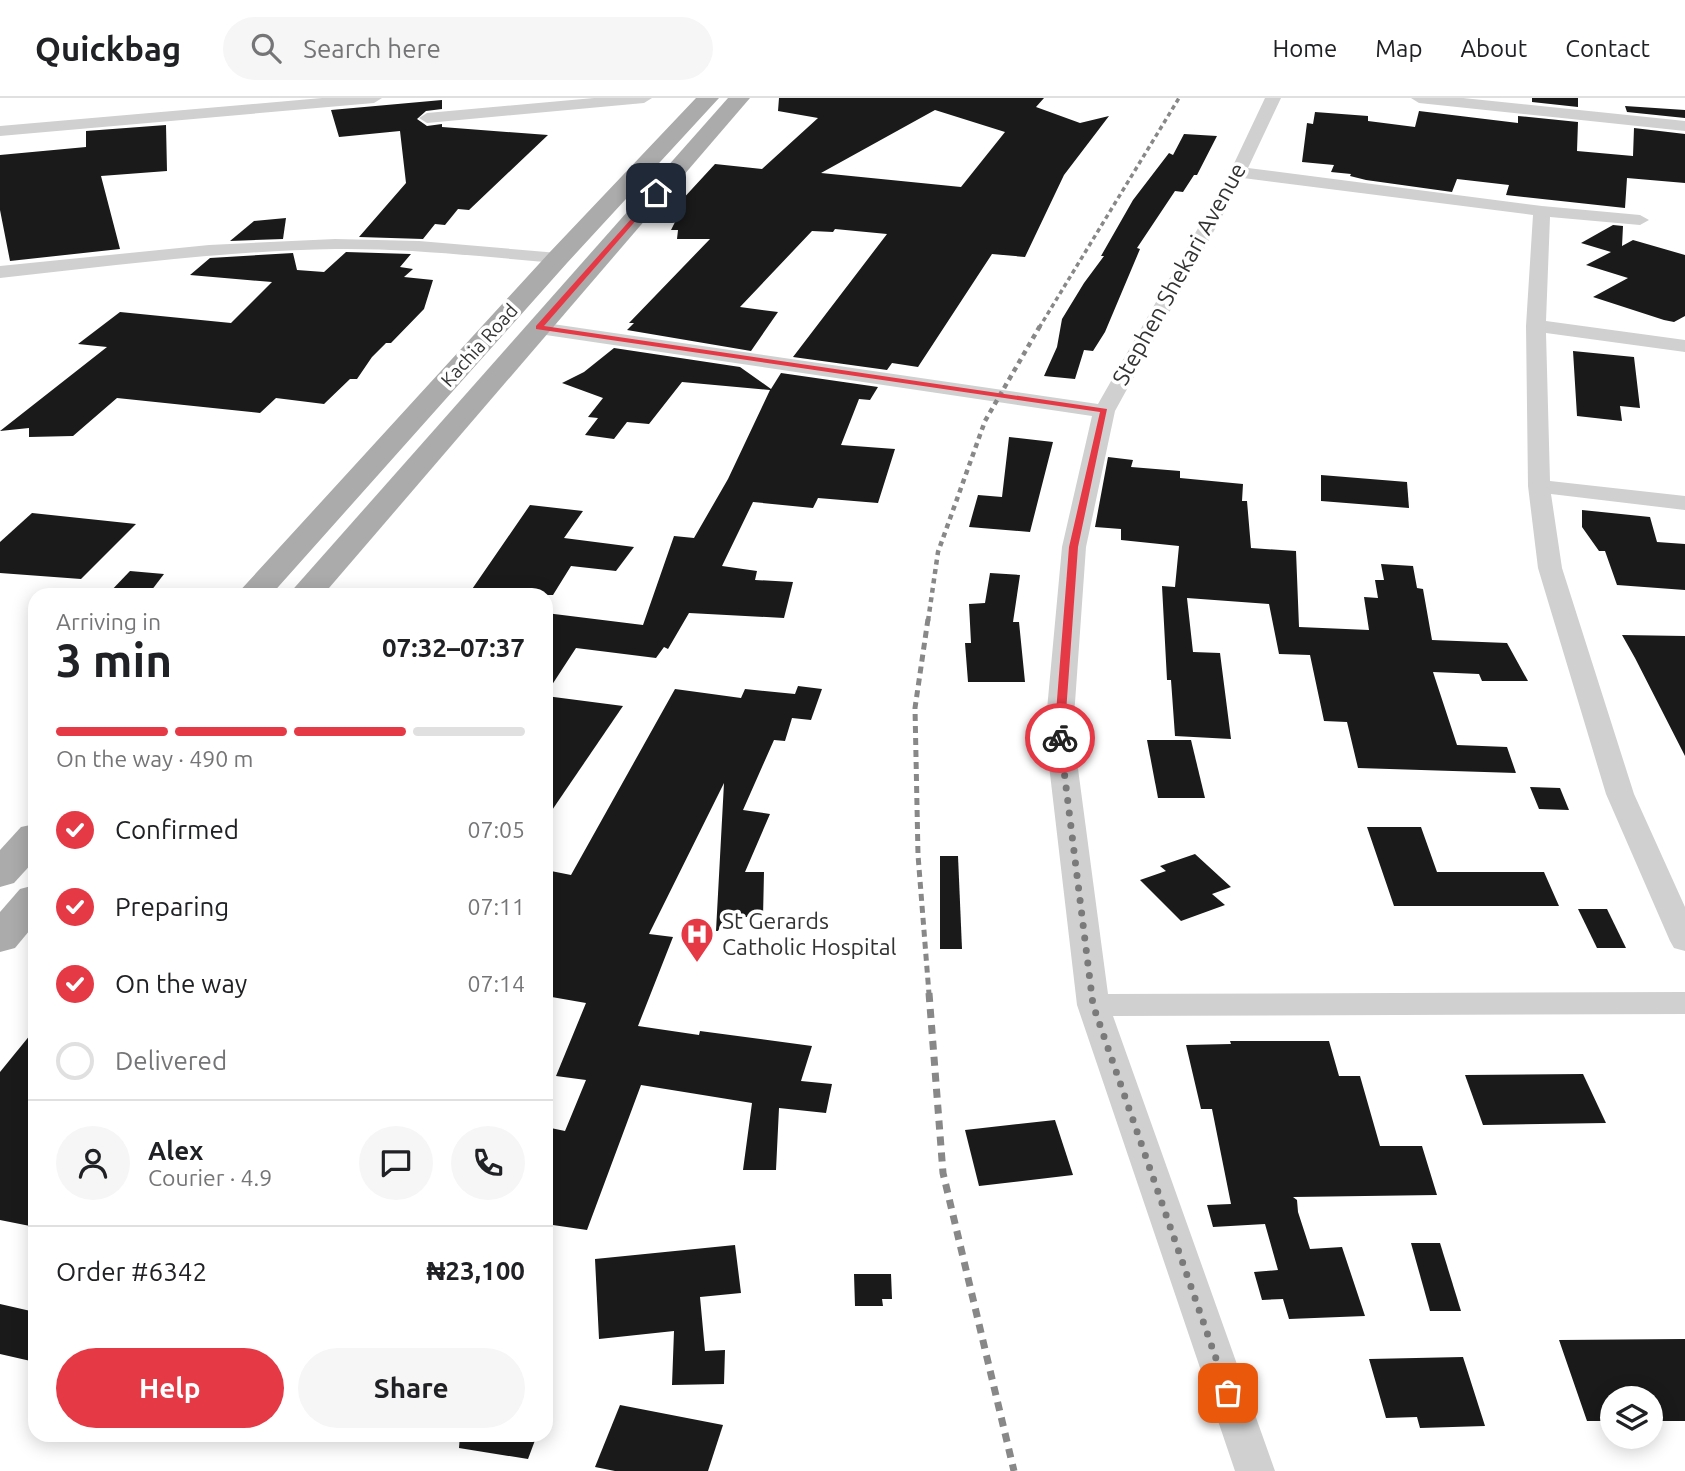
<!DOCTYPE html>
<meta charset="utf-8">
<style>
body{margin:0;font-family:Ubuntu,sans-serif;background:#f6f6f6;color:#202124;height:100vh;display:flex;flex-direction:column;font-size:26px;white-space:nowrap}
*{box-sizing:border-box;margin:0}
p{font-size:23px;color:#757577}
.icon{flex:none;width:38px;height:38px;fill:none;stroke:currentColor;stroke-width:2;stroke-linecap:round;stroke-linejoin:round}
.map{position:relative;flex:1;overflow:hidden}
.sheet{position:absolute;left:28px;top:490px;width:525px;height:854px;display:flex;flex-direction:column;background:#fff;border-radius:21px;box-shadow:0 4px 18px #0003}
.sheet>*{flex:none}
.buttons{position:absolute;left:1600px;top:1288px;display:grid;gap:14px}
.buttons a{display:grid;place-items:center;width:63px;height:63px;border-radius:50%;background:#fff;box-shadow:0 4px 18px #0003;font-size:35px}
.pin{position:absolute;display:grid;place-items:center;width:60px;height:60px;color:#fff;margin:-30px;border-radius:14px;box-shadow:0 4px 10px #0006}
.courier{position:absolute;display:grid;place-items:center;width:70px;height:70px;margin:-35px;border:5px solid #e63946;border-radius:50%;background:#fff;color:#222;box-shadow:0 2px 9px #0007}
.headline em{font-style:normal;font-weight:600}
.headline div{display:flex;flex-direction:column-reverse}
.headline{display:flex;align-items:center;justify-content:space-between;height:119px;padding:0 28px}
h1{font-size:46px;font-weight:600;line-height:52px}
.bar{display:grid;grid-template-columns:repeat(4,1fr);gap:10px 7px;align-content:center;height:84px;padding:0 28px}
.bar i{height:9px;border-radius:5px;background:#e0e0e0}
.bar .on{background:#e63946}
.bar p{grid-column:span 4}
.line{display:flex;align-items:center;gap:18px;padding:0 28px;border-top:2px solid #e0e0e0}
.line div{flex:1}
.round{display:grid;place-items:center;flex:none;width:74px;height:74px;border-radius:37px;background:#f6f6f6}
ol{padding:0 28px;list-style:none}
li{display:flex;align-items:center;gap:21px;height:77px}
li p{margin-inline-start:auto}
li .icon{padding:7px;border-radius:50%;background:#e63946;color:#fff;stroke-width:4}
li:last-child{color:#757577}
li i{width:38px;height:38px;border:4px solid #e0e0e0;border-radius:50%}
.button{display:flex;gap:14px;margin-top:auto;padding:14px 28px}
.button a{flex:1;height:80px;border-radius:42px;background:#e63946;color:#fff;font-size:28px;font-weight:600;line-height:80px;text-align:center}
.button a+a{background:#f6f6f6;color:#202124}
header{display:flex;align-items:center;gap:42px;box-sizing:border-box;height:98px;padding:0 35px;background:#fff;border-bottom:2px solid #e0e0e0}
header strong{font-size:33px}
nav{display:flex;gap:38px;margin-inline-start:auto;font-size:24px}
.search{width:490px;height:63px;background:#f6f6f6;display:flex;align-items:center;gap:18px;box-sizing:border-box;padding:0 24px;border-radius:38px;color:#757577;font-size:26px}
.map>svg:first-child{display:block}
</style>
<header>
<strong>Quickbag</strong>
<div class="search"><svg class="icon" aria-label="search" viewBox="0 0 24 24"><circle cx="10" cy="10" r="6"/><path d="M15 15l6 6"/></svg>Search here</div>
<nav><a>Home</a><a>Map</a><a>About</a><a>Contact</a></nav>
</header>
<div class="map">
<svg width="1685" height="1373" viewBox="0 0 1685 1373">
<rect width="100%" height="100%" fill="#fff"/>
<g fill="#1a1a1a" fill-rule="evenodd">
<path d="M 779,0 L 1044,0 L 1036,9 L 1080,25 L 1109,18 L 1064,77 L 1025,159 L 992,156 L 918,269 L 892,265 L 887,272 L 793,259 L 887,136 L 835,131 L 833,134 L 812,133 L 740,209 L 778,214 L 751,253 L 627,232 L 634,225 L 629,225 L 710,141 L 677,141 L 678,132 L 671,132 L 678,118 L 668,117 L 715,66 L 762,71 L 818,20 L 778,13 ZM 935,12 L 1005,34 L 961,89 L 821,75 Z"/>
<path d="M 1532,0 L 1578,0 L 1578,9 L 1532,4 Z"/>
<path d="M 442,2 L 442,11 L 426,13 L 417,21 L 427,28 L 442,26 L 442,29 L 548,37 L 469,112 L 458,111 L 445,127 L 435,126 L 423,141 L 359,139 L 406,85 L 400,33 L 339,39 L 331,12 Z"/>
<path d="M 1625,8 L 1685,12 L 1685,20 L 1627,14 Z"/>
<path d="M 1419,13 L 1518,25 L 1518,18 L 1578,24 L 1577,53 L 1633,58 L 1634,30 L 1685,36 L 1685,85 L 1627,80 L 1625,110 L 1506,97 L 1509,87 L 1457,81 L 1452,94 L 1366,82 L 1350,78 L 1351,76 L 1331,74 L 1334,67 L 1302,64 L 1307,25 L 1313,26 L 1315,14 L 1368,18 L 1368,23 L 1415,29 Z"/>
<path d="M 166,27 L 167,73 L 101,78 L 120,151 L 10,163 L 0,112 L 0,57 L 86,49 L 86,33 Z"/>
<path d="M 1184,36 L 1217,38 L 1197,77 L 1194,77 L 1183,94 L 1175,93 L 1137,150 L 1140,151 L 1105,234 L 1093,253 L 1084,252 L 1075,281 L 1044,278 L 1057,249 L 1062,221 L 1084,185 L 1104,158 L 1101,158 L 1133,102 L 1169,55 L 1173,57 Z"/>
<path d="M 286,120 L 283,141 L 230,143 L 254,123 Z"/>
<path d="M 1613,127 L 1623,128 L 1622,148 L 1633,142 L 1685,157 L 1685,218 L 1674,224 L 1664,222 L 1593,199 L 1628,180 L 1586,167 L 1611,154 L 1581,145 Z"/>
<path d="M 346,154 L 411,156 L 400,169 L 413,171 L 404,179 L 433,182 L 424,211 L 391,245 L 386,245 L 372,259 L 357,281 L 350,281 L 324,306 L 276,300 L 260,315 L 117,300 L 73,338 L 29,339 L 29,330 L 0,333 L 107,249 L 78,246 L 120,214 L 231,225 L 272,184 L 190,177 L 210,160 L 293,155 L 297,172 L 324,174 Z"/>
<path d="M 614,250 L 740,269 L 771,291 L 781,275 L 878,289 L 870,302 L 859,301 L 841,347 L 895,351 L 878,405 L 818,400 L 813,410 L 753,404 L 722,468 L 757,473 L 755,482 L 793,484 L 784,520 L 689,515 L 668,551 L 664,549 L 656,560 L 576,550 L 546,596 L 546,515 L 643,527 L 674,438 L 694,440 L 728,381 L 770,292 L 682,284 L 649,326 L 627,324 L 614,341 L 585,337 L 598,320 L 588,319 L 603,300 L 562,285 L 584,274 Z"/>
<path d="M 1573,253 L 1634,259 L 1640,310 L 1620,308 L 1622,323 L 1577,318 Z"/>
<path d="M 1009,339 L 1053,344 L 1030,434 L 969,429 L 978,397 L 1002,399 Z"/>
<path d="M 1108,359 L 1133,362 L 1131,369 L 1180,373 L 1180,380 L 1243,386 L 1242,403 L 1247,403 L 1251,450 L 1296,453 L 1299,529 L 1369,532 L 1364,499 L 1378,500 L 1375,482 L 1384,482 L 1381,466 L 1413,468 L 1417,490 L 1423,491 L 1432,542 L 1507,545 L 1528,583 L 1482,583 L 1479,576 L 1433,574 L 1457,647 L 1507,649 L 1516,675 L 1358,670 L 1347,624 L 1324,623 L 1310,557 L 1279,556 L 1269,506 L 1187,500 L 1193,554 L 1220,555 L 1231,641 L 1175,638 L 1171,582 L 1167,582 L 1162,488 L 1175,489 L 1179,448 L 1121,442 L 1121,431 L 1095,429 Z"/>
<path d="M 1321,377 L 1407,384 L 1409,410 L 1321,403 Z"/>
<path d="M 530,407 L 583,413 L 564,440 L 634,449 L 616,473 L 571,468 L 553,497 L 468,497 Z"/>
<path d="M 1582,412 L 1650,419 L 1657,444 L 1685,446 L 1685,492 L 1617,487 L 1605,453 L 1599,453 L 1582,429 Z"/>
<path d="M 32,415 L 136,426 L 81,481 L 0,475 L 0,444 Z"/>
<path d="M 130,473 L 164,476 L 148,497 L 107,497 Z"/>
<path d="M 990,475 L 1020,477 L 1013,524 L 1019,524 L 1025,584 L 968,584 L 965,545 L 971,545 L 969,506 L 985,505 Z"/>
<path d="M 1622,537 L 1685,538 L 1685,658 L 1635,560 Z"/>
<path d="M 798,588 L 822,591 L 811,622 L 792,620 L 785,643 L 774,642 L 743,712 L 770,716 L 745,774 L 764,774 L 763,819 L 725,819 L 718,833 L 716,833 L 724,685 L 649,836 L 673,839 L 638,928 L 699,937 L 700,933 L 812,948 L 801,983 L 832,986 L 826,1015 L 779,1010 L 776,1072 L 743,1072 L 752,1005 L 641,987 L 587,1132 L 546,1126 L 546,1029 L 565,1033 L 586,982 L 556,978 L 586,905 L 546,898 L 546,772 L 571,777 L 675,591 L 741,600 L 745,591 L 795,596 Z"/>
<path d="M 546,598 L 623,608 L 546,721 Z"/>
<path d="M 1147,642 L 1191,642 L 1205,700 L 1158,700 Z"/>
<path d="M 1530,689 L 1560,690 L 1569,712 L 1539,711 Z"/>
<path d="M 1367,729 L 1421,729 L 1437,774 L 1544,774 L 1559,808 L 1394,808 Z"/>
<path d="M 1195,756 L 1231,789 L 1212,796 L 1225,807 L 1181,823 L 1140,782 L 1166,773 L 1160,768 Z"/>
<path d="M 940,758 L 958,758 L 962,851 L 940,851 Z"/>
<path d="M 1578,811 L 1607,811 L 1626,850 L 1597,850 Z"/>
<path d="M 35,931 L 35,1129 L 0,1122 L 0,974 Z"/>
<path d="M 1230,943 L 1329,943 L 1339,978 L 1360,978 L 1380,1048 L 1422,1048 L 1437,1097 L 1293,1099 L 1297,1102 L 1298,1114 L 1310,1151 L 1342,1149 L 1365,1218 L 1289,1221 L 1283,1201 L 1262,1202 L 1254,1174 L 1278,1172 L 1265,1126 L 1213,1129 L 1207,1107 L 1231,1106 L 1212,1011 L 1201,1011 L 1186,947 L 1231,946 Z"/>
<path d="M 1583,976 L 1606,1025 L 1483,1027 L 1465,977 Z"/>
<path d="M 1055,1022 L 1073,1077 L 979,1088 L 965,1032 Z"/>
<path d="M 1411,1145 L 1440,1145 L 1461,1213 L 1430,1213 Z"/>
<path d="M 735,1147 L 741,1195 L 700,1199 L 705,1253 L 725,1252 L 724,1286 L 672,1287 L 674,1233 L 599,1241 L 595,1161 Z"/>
<path d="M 854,1176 L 891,1176 L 892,1201 L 882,1201 L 883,1208 L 855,1208 Z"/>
<path d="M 0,1206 L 35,1214 L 35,1264 L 0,1256 Z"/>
<path d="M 1685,1241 L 1685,1323 L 1650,1323 L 1650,1300 L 1612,1300 L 1612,1323 L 1587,1323 L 1559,1242 Z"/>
<path d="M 1463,1259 L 1485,1328 L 1420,1330 L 1417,1319 L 1386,1320 L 1369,1261 Z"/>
<path d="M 620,1307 L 723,1327 L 708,1373 L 615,1373 L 595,1369 Z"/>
<path d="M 460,1337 L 537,1337 L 528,1361 L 459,1350 Z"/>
</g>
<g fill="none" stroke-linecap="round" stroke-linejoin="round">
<g fill="#d0d0d0" fill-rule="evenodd">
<path d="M 322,0 L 382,0 L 374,5 L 0,38 L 0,28 Z"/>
<path d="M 594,0 L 652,0 L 644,5 L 427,25 L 419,20 L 427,15 Z"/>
<path d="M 1265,0 L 1281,0 L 1248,70 L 1542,108 L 1640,117 L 1649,122 L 1640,127 L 1550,119 L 1546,223 L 1685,242 L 1685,254 L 1546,235 L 1550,383 L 1685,398 L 1685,412 L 1551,396 L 1562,470 L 1634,696 L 1685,809 L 1685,853 L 1674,850 L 1670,843 L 1606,696 L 1538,470 L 1528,388 L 1526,228 L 1533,117 L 1243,80 L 1115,313 L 1086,449 L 1073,633 L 1108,896 L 1685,894 L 1685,916 L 1113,918 L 1275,1373 L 1235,1373 L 1077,907 L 1045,633 L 1062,449 L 1092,318 L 539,236 L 529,230 L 539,224 L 1098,306 L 1230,74 Z"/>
<path d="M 1411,0 L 1463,0 L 1685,23 L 1685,33 L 1419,5 Z"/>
<path d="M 335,141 L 419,143 L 558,155 L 567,160 L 558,165 C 484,159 409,150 335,151 C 223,153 111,168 0,180 L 0,168 L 209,147 Z"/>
</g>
<g fill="#ababab" fill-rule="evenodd">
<path d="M 696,0 L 719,0 L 567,165 L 271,497 L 236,497 L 549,155 Z"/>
<path d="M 728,0 L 750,0 L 323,497 L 288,497 Z"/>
<path d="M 35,726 L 35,762 L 14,785 L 0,789 L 0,752 L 21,729 Z"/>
<path d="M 35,787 L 35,826 L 15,850 L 0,854 L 0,814 L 20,791 Z"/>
</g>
<path stroke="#888" stroke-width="3.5" stroke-dasharray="4.5 3.5" stroke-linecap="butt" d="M 1039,230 L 1179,0"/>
<path stroke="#888" stroke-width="4.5" stroke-dasharray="5 4.5" stroke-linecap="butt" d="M 928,523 L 938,454 L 985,323 L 1040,228"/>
<path stroke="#888" stroke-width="5" stroke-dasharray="7 5" stroke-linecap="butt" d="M 928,521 L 915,610 L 918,757 L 929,896"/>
<path stroke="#888" stroke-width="7" stroke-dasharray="9 7" stroke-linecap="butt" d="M 929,895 L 943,1075 L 1014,1373"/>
</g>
<path fill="#e63946" d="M 656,93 L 659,96 L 544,228 L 1107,311 L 1078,449 L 1064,642 L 1054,640 L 1069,449 L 1100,314 L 536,231 L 536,228 Z"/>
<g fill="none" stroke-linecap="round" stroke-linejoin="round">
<path stroke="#7a7a7a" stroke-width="7" stroke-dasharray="0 12.6" d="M 1060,640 L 1093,907 L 1228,1295"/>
</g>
<defs>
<symbol id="hospital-pin" viewBox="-11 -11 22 30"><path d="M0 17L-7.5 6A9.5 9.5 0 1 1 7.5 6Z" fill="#e63946" stroke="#fff"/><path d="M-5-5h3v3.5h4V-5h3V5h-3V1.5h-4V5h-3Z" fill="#fff"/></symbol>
</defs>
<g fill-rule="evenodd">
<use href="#hospital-pin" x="678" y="817" width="38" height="52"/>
</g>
<g text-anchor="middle" stroke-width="7" stroke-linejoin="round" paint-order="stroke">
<g font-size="19" fill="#333" stroke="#fff">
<text transform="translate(479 247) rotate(-48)" y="7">Kachia Road</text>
</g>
<g font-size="23" fill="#333" stroke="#fff">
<text transform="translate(1179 176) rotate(-61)" y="8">Stephen Shekari Avenue</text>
</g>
<g font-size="23" fill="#333" stroke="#fff" text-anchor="start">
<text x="722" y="831">St Gerards<tspan x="722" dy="26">Catholic Hospital</tspan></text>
</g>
</g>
</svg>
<div class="buttons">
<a><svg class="icon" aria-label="layers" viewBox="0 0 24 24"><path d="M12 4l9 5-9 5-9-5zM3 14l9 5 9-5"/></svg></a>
</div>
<div class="pin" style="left:1228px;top:1295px;background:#ea580c"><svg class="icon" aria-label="bag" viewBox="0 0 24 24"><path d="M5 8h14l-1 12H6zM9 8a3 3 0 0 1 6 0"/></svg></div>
<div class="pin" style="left:656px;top:95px;background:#1f2937"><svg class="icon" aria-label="home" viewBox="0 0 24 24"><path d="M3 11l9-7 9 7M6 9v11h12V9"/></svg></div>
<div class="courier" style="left:1060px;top:640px"><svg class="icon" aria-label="bike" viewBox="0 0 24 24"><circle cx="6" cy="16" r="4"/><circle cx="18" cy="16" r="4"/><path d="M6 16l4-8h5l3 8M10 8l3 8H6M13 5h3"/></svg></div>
<section class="sheet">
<div class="headline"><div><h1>3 min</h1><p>Arriving in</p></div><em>07:32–07:37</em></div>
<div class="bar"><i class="on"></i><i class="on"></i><i class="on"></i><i></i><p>On the way · 490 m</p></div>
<ol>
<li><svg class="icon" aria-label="check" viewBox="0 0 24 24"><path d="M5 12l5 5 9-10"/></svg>Confirmed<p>07:05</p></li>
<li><svg class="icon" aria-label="check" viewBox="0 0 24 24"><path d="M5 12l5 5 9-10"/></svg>Preparing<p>07:11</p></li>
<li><svg class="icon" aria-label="check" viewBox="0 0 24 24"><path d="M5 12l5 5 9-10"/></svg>On the way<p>07:14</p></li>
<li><i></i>Delivered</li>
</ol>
<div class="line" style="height:126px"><a class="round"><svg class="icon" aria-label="person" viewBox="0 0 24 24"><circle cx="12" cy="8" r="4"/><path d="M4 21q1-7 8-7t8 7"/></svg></a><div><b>Alex</b><p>Courier · 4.9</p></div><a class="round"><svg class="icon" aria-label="chat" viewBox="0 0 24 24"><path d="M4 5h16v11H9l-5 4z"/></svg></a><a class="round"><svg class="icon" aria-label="phone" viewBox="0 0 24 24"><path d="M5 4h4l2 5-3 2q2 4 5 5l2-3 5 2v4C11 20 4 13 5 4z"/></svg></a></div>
<div class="line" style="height:91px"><div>Order #6342</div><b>₦23,100</b></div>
<div class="button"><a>Help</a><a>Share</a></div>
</section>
</div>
